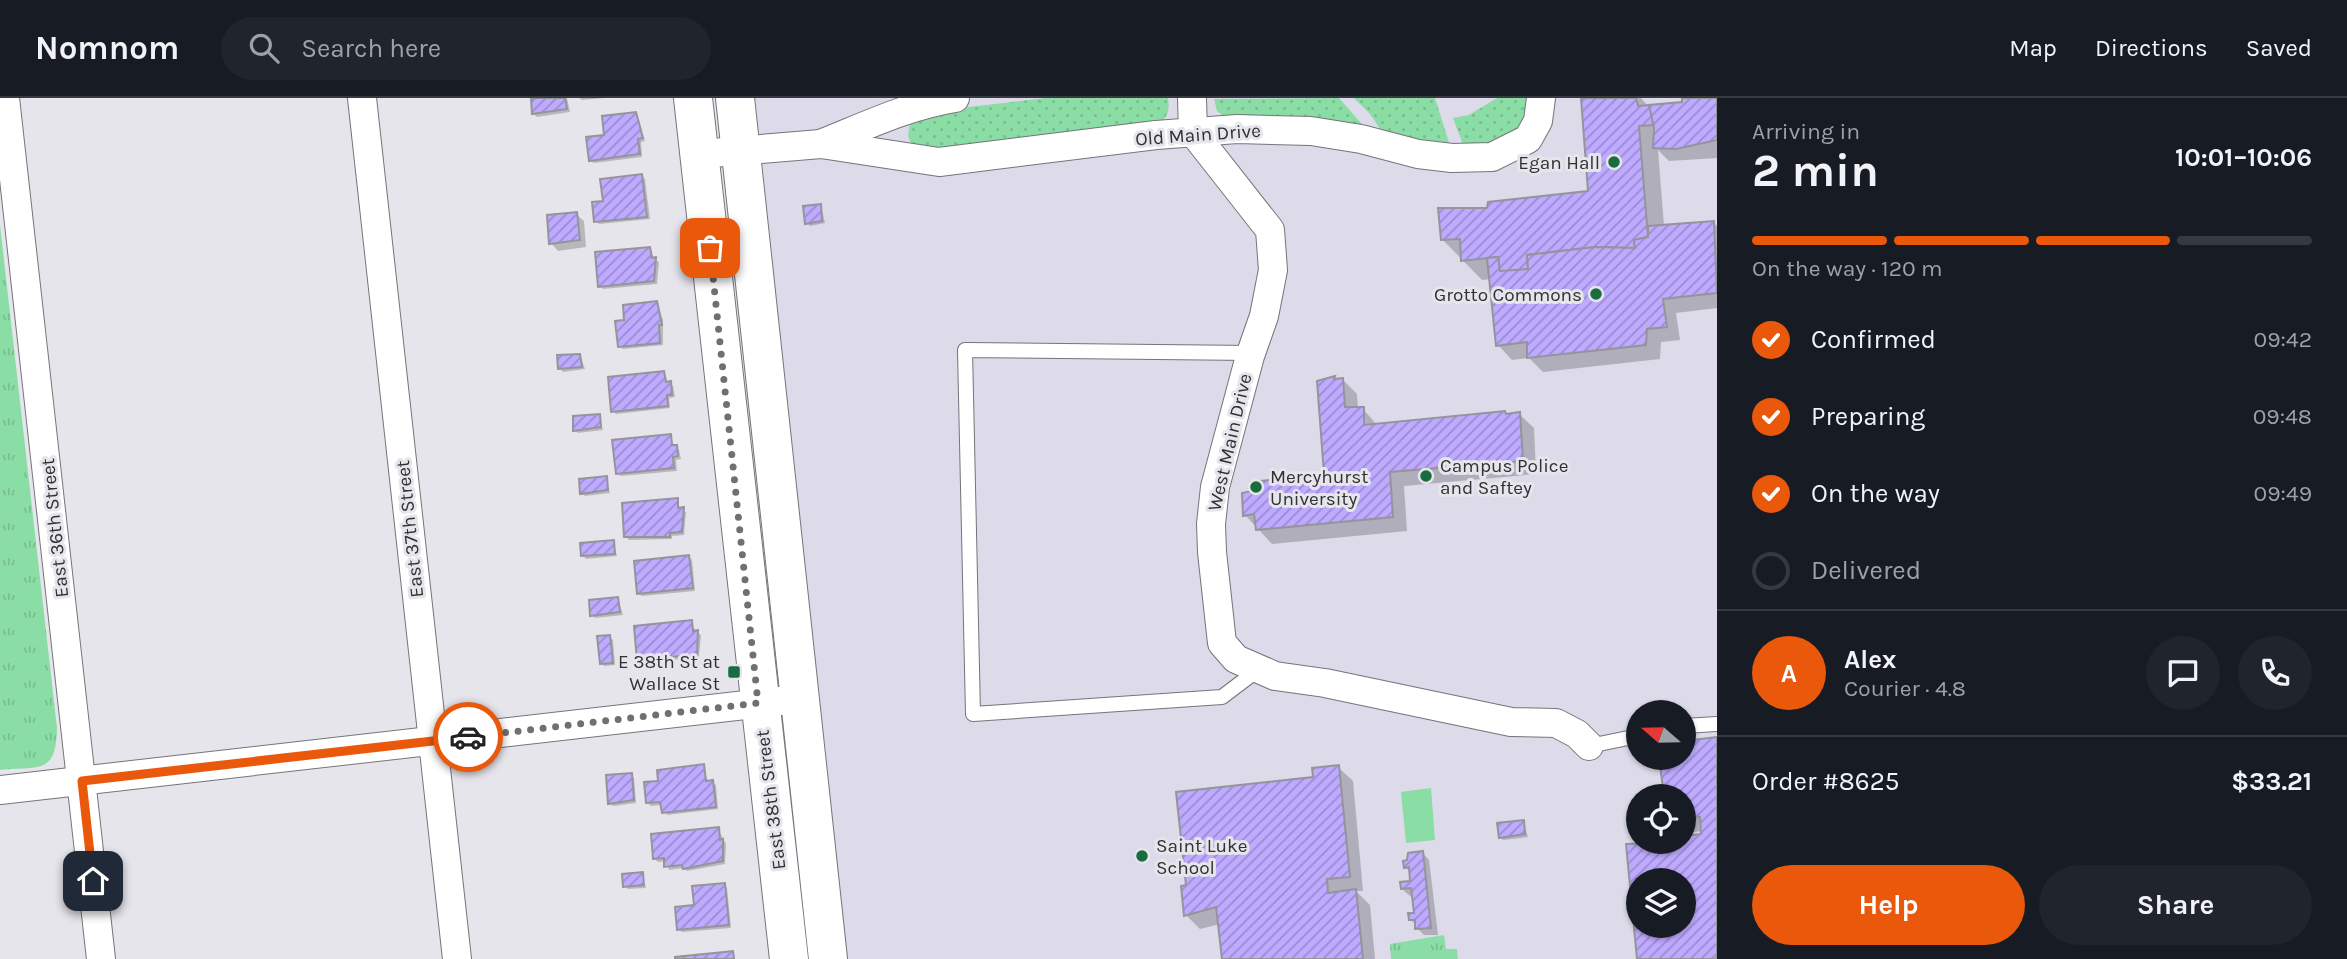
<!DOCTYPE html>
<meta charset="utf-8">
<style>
body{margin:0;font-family:Karla,sans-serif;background:#20242c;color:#f1f3f6;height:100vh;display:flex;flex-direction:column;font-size:26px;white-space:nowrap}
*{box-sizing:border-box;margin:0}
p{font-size:23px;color:#9ea1a6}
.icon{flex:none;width:38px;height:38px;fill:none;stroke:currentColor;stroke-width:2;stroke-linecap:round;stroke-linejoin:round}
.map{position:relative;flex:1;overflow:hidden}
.panel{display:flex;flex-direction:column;background:#171b24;width:630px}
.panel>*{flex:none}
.needle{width:46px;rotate:290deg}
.tools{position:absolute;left:1626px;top:602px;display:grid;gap:14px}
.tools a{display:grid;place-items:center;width:70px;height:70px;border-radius:50%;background:#171b24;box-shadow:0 2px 5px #0004;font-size:35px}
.pin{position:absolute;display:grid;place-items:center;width:60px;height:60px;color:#fff;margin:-30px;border-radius:14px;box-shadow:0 4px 10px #0006}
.courier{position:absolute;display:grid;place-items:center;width:70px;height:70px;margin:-35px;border:5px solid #ea580c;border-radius:50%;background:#fff;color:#222;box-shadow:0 2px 9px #0007}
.headline em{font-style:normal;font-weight:700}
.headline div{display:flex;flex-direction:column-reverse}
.headline{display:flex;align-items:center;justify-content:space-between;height:119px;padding:0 35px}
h1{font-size:46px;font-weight:700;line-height:52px}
.bar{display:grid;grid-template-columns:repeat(4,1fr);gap:10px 7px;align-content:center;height:84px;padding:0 35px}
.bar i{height:9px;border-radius:5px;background:#363941}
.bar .current{background:#ea580c}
.bar p{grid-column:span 4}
.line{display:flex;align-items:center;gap:18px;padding:0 35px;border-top:2px solid #363941}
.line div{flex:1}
.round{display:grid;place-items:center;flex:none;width:74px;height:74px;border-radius:37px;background:#20242c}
ol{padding:0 35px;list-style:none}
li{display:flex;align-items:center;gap:21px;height:77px}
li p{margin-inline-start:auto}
li .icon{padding:7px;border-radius:50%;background:#ea580c;color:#fff;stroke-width:4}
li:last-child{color:#9ea1a6}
li i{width:38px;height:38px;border:4px solid #363941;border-radius:50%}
.button{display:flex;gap:14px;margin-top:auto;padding:14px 35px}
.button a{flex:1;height:80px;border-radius:42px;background:#ea580c;color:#fff;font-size:28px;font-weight:700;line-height:80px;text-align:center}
.button a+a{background:#20242c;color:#f1f3f6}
header{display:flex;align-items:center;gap:42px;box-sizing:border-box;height:98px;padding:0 35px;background:#171b24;border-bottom:2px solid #363941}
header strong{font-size:33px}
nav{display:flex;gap:38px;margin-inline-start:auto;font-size:24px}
.search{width:490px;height:63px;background:#20242c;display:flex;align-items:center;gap:18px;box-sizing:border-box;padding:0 24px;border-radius:38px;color:#9ea1a6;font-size:26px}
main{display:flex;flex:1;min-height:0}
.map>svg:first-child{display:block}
</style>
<header>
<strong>Nomnom</strong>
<div class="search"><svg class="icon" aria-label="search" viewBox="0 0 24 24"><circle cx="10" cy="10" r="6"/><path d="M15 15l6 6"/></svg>Search here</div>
<nav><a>Map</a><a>Directions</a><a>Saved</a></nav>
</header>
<main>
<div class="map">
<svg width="1717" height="861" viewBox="0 0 1717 861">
<defs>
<pattern id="grass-dots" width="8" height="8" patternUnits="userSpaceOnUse" patternTransform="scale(1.75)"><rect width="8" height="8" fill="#8bdda6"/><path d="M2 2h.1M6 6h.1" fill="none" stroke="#78be8f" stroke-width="1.8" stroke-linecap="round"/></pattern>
<pattern id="park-tufts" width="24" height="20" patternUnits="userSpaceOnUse" patternTransform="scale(1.75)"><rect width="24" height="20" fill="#8bdda6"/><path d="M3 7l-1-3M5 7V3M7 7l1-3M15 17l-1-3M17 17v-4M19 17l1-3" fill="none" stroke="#78be8f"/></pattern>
<pattern id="building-hatch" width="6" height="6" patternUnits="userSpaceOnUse" patternTransform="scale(1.75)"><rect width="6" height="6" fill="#beaaff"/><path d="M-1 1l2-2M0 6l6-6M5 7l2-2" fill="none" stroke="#9b8bcf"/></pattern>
</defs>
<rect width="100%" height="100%" fill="#e6e5ec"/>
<path fill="#dddae9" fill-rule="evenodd" d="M 752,0 L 1717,0 L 1717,861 L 846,861 ZM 1638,614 L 1684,614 L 1684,660 L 1638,660 ZM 1638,698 L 1684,698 L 1684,744 L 1638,744 ZM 1638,782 L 1684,782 L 1684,828 L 1638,828 Z"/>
<g fill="url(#grass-dots)">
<path d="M 1046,0 L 1168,0 C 1170,12 1168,18 1159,27 L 937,55 L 913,50 L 908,38 L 910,25 L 927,14 Z"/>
<path d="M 1339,0 L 1368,33 L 1225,19 L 1217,13 L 1214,1 Z"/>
<path d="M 1354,0 L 1435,0 L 1451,51 L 1385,38 L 1370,16 Z"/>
<path d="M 1497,0 L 1530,0 C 1529,39 1495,44 1465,52 L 1453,20 L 1469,17 Z"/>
</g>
<g fill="url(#park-tufts)">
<path d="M 0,127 L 57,630 C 56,677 40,668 0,672 Z"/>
<path d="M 1444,837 L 1446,851 L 1457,851 L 1458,861 L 1391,861 L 1390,846 Z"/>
</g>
<path fill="#8bdda6" d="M 1431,690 L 1435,742 L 1406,745 L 1401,694 Z"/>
<g fill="#0003" fill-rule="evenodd">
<path d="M 540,0 L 567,0 L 570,14 L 537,19 L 534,16 Z"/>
<path d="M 579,0 L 605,0 L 582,2 Z"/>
<path d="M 1582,0 L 1641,0 L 1649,9 L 1684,6 L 1684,0 L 1717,0 L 1717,60 L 1669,63 L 1658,52 L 1664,128 L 1714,125 L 1717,128 L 1717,210 L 1676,215 L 1680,242 L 1661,244 L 1660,261 L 1543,274 L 1529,260 L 1512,262 L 1498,247 L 1491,181 L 1482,182 L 1442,141 L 1489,112 L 1590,94 Z"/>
<path d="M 635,15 L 645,43 L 641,44 L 642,59 L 594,65 L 590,62 L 606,39 Z"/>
<path d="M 642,78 L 645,81 L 650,121 L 599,126 L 596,123 L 605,104 Z"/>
<path d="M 821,108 L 825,125 L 810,128 L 807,125 Z"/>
<path d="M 576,116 L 584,123 L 586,149 L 558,153 L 551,145 Z"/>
<path d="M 650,150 L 654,161 L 659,164 L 657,186 L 603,191 L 600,188 Z"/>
<path d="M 657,205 L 663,222 L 663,247 L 623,251 L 619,248 L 626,224 Z"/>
<path d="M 580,257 L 585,271 L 563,274 L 560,270 Z"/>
<path d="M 664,274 L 668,285 L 673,288 L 675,299 L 669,300 L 670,310 L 616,316 L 613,313 Z"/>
<path d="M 1343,282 L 1357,296 L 1358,311 L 1363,311 L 1377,327 L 1519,316 L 1534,330 L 1536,376 L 1404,388 L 1407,433 L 1272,446 L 1245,417 L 1326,378 Z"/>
<path d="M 599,318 L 603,332 L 578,335 L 575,332 Z"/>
<path d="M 670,337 L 674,349 L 679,352 L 681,361 L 676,362 L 677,373 L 621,378 L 617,375 Z"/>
<path d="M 606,380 L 610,395 L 585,398 L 582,395 Z"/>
<path d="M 677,402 L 681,412 L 686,414 L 684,437 L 672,438 L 672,441 L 629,442 L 626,439 Z"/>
<path d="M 613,444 L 617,458 L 586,461 L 583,457 Z"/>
<path d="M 689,459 L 692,462 L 695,493 L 642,498 L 638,495 Z"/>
<path d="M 618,501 L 623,517 L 595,520 L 592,517 Z"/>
<path d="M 691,524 L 696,534 L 701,537 L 699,559 L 642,565 L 639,562 Z"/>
<path d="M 610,539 L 613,542 L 615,567 L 604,568 L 601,565 Z"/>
<path d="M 1717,641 L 1717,861 L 1638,861 L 1628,748 L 1684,744 L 1684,740 L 1703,738 L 1703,733 L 1684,735 L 1684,698 L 1665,698 L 1661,660 L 1684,660 L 1684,644 ZM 1638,782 L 1684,782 L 1684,828 L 1638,828 Z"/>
<path d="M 703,668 L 708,684 L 716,687 L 718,711 L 667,717 L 662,707 L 651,708 L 648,705 L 660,684 Z"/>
<path d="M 1338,669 L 1353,683 L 1363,793 L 1356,793 L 1370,807 L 1375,861 L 1224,861 L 1220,826 L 1200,831 L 1186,817 L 1315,681 Z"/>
<path d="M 631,677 L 634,680 L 636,705 L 613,708 L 610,705 Z"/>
<path d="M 1523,724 L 1528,739 L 1503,742 L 1500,739 Z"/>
<path d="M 718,731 L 726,746 L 725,766 L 687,773 L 684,770 L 669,772 L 666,763 L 658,764 L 655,761 Z"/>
<path d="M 1422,754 L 1429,762 L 1438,837 L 1424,837 L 1417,830 L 1411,821 L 1416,817 L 1414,797 L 1410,798 L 1402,791 L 1412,784 L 1411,775 L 1405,769 Z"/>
<path d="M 642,776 L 646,790 L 628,791 L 625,788 Z"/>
<path d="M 724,787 L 727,790 L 731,830 L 682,834 L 679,831 L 696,808 Z"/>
</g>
<g fill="url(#building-hatch)" stroke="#95949b" stroke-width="2" fill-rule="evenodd">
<path d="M 531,0 L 565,0 L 567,11 L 532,16 Z"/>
<path d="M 1581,0 L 1636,0 L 1638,8 L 1649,7 L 1654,27 L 1639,28 L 1648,139 L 1634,142 L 1635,150 L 1595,149 L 1527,157 L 1528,171 L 1515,173 L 1500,173 L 1498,159 L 1461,163 L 1460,141 L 1441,142 L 1438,110 L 1487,110 L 1488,104 L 1588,93 Z"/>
<path d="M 1682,0 L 1717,0 L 1717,42 L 1676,51 L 1653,50 L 1654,30 L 1649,7 L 1682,4 Z"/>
<path d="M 636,14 L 643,40 L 638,41 L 640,56 L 589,63 L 586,39 L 604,37 L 602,18 Z"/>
<path d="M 642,76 L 647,119 L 594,124 L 592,104 L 603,103 L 600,81 Z"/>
<path d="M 821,106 L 822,123 L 805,126 L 803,108 Z"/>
<path d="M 577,114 L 580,142 L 549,146 L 547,117 Z"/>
<path d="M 1714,123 L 1717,195 L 1663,201 L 1667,229 L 1647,231 L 1646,247 L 1527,260 L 1527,244 L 1496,248 L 1487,160 L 1498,159 L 1500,173 L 1528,171 L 1527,157 L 1595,149 L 1635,150 L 1634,142 L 1648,139 L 1648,128 Z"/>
<path d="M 650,149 L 652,160 L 656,159 L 654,183 L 598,189 L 595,154 Z"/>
<path d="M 657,203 L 662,227 L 659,227 L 660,245 L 618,249 L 615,223 L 624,222 L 623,207 Z"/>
<path d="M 580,256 L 582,269 L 558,271 L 557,257 Z"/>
<path d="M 664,273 L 666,284 L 671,283 L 672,297 L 667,297 L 668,308 L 611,314 L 608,279 Z"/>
<path d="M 1335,278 L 1334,281 L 1343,280 L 1345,309 L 1364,309 L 1364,327 L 1505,313 L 1506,316 L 1520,314 L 1523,363 L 1390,374 L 1393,419 L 1256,432 L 1254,416 L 1243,418 L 1242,395 L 1252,393 L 1251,384 L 1324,376 L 1317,283 Z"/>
<path d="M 600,316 L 601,329 L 573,333 L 573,318 Z"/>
<path d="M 671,336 L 672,347 L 677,347 L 678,358 L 673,359 L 674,370 L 616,376 L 612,342 Z"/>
<path d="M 607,378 L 608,392 L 580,396 L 579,381 Z"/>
<path d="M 678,400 L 678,410 L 684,409 L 682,434 L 670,435 L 670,439 L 624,439 L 622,405 Z"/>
<path d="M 614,442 L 615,456 L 581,458 L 580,445 Z"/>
<path d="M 689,457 L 693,490 L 637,496 L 634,463 Z"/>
<path d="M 618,499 L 620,514 L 590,518 L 589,502 Z"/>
<path d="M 692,522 L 693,533 L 698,532 L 697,556 L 637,563 L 634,528 Z"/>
<path d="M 610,537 L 613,565 L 600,566 L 597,538 Z"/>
<path d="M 1717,639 L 1717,861 L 1637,861 L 1626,746 L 1684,744 L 1684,738 L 1701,736 L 1700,719 L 1684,720 L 1684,698 L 1664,698 L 1659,660 L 1684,660 L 1684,643 ZM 1638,782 L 1684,782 L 1684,828 L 1638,828 Z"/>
<path d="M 704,666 L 706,683 L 713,682 L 716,709 L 662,715 L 660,704 L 646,705 L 644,684 L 658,683 L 657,672 Z"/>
<path d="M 1339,667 L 1350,779 L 1327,781 L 1328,795 L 1356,791 L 1363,861 L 1222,861 L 1216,809 L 1184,818 L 1181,788 L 1186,787 L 1176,694 L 1313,679 L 1312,670 Z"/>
<path d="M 632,675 L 634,702 L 608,706 L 606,677 Z"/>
<path d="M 1524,722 L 1525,736 L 1499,740 L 1497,725 Z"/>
<path d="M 719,729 L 720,742 L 723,741 L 723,763 L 683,771 L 682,767 L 664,769 L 664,760 L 653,761 L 651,736 Z"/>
<path d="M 1423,753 L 1431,830 L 1415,831 L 1415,822 L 1409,822 L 1408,815 L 1414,815 L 1411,790 L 1401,791 L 1400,784 L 1410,783 L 1409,769 L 1404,770 L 1403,763 L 1407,762 L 1408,755 Z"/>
<path d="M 643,774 L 644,787 L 623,789 L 622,776 Z"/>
<path d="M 725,785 L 729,827 L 677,832 L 675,809 L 694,807 L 692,788 Z"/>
<path d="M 733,853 L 734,861 L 675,861 L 675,859 Z"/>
</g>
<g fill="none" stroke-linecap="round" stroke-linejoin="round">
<defs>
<g id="service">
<path d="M 1251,255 L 965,252 L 973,616 L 1222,599 L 1259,571"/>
<path d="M 1684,628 L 1717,626"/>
<path d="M 1589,648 L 1638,638"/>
</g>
<g id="minor">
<path d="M 5,0 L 101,861"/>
<path d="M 362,0 L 457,861"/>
<path d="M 1192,0 L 1193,34 L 1270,132 L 1273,172 L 1264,218 L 1250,258 L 1215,389 L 1211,426 L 1212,454 L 1222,545 L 1236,561 L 1275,578 L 1325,585 L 1511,624 L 1556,625 L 1577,636 L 1589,648"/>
<path d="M 823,45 C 868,27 907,8 955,0"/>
<path d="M 700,56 L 821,46 L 939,64 L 1156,37 L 1237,31 L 1311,33 L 1361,41 L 1418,56 L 1452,60 L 1492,59 L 1528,41 L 1538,23 L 1541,0"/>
<path d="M 0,692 L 780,603"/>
</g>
<g id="secondary">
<path d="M 693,0 L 789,861"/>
<path d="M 735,0 L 828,861"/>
</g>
</defs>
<use href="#service" stroke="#75747a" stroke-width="16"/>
<use href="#minor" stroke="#75747a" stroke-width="30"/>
<use href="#secondary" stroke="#75747a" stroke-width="40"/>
<use href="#service" stroke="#fff" stroke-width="14"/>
<use href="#minor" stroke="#fff" stroke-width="28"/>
<use href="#secondary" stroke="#fff" stroke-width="38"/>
</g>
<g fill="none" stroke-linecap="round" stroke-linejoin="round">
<path stroke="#707074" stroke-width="7" stroke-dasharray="0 12.6" d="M 468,639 L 758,605 L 710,150"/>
<path stroke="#ea580c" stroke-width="9" d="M 93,783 L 82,683 L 468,639"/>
</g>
<g fill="#186c3e" stroke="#e6e5ec" stroke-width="2.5">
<circle cx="1614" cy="64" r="7"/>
<circle cx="1596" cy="196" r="7"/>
<circle cx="1426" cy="378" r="7"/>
<circle cx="1256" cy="389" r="7"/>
<rect x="727" y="567" width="14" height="14" rx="3.5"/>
<circle cx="1142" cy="758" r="7"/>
</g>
<g text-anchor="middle" stroke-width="6" stroke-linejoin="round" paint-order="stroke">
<g font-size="19" fill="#313133" stroke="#e6e5ec">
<text transform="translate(1198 36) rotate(-4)" y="7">Old Main Drive</text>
<text transform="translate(1229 344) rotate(-77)" y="7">West Main Drive</text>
<text transform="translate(54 430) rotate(-96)" y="7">East 36th Street</text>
<text transform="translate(409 431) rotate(-96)" y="7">East 37th Street</text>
<text transform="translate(770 702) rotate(-97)" y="7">East 38th Street</text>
</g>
<g font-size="19" fill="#313133" stroke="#e6e5ec" text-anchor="end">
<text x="1600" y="71">Egan Hall</text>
<text x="1582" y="203">Grotto Commons</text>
<text x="1440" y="374" text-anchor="start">Campus Police<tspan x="1440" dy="22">and Saftey</tspan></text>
<text x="1270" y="385" text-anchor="start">Mercyhurst<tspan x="1270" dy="22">University</tspan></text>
<text x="720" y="570">E 38th St at<tspan x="720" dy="22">Wallace St</tspan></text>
<text x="1156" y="754" text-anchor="start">Saint Luke<tspan x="1156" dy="22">School</tspan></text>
</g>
</g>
</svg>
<div class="tools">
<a><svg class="needle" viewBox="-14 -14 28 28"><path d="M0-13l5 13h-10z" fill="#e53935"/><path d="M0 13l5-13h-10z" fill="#9ea1a6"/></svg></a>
<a><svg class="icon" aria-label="locate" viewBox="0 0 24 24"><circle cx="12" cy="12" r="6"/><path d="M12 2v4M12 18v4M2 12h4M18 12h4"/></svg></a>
<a><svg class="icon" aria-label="layers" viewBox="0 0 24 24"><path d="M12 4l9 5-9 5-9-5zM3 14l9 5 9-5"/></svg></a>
</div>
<div class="pin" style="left:710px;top:150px;background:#ea580c"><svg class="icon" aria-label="bag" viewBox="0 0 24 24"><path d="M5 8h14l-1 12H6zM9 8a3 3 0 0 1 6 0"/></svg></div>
<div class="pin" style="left:93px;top:783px;background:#1f2937"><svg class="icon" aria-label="home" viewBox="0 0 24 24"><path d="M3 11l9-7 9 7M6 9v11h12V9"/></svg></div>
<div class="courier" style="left:468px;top:639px"><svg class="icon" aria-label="car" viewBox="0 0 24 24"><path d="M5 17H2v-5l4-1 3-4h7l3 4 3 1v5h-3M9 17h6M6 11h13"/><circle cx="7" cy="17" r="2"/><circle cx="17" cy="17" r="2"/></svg></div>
</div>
<section class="panel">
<div class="headline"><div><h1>2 min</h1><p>Arriving in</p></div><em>10:01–10:06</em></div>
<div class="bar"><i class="current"></i><i class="current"></i><i class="current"></i><i></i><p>On the way · 120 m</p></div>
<ol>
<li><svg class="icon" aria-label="check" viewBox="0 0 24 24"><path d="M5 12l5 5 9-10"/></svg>Confirmed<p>09:42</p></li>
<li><svg class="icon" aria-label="check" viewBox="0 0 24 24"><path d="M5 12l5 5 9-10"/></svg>Preparing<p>09:48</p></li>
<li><svg class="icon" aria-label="check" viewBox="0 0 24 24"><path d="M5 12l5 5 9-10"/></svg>On the way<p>09:49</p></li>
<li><i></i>Delivered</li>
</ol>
<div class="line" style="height:126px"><b class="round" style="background:#ea580c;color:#fff">A</b><div><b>Alex</b><p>Courier · 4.8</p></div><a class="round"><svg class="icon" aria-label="chat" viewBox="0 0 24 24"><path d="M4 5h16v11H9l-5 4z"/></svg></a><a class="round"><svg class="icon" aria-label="phone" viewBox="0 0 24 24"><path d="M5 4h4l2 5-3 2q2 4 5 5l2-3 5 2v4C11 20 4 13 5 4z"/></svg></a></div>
<div class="line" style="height:91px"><div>Order #8625</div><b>$33.21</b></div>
<div class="button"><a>Help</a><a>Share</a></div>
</section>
</main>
